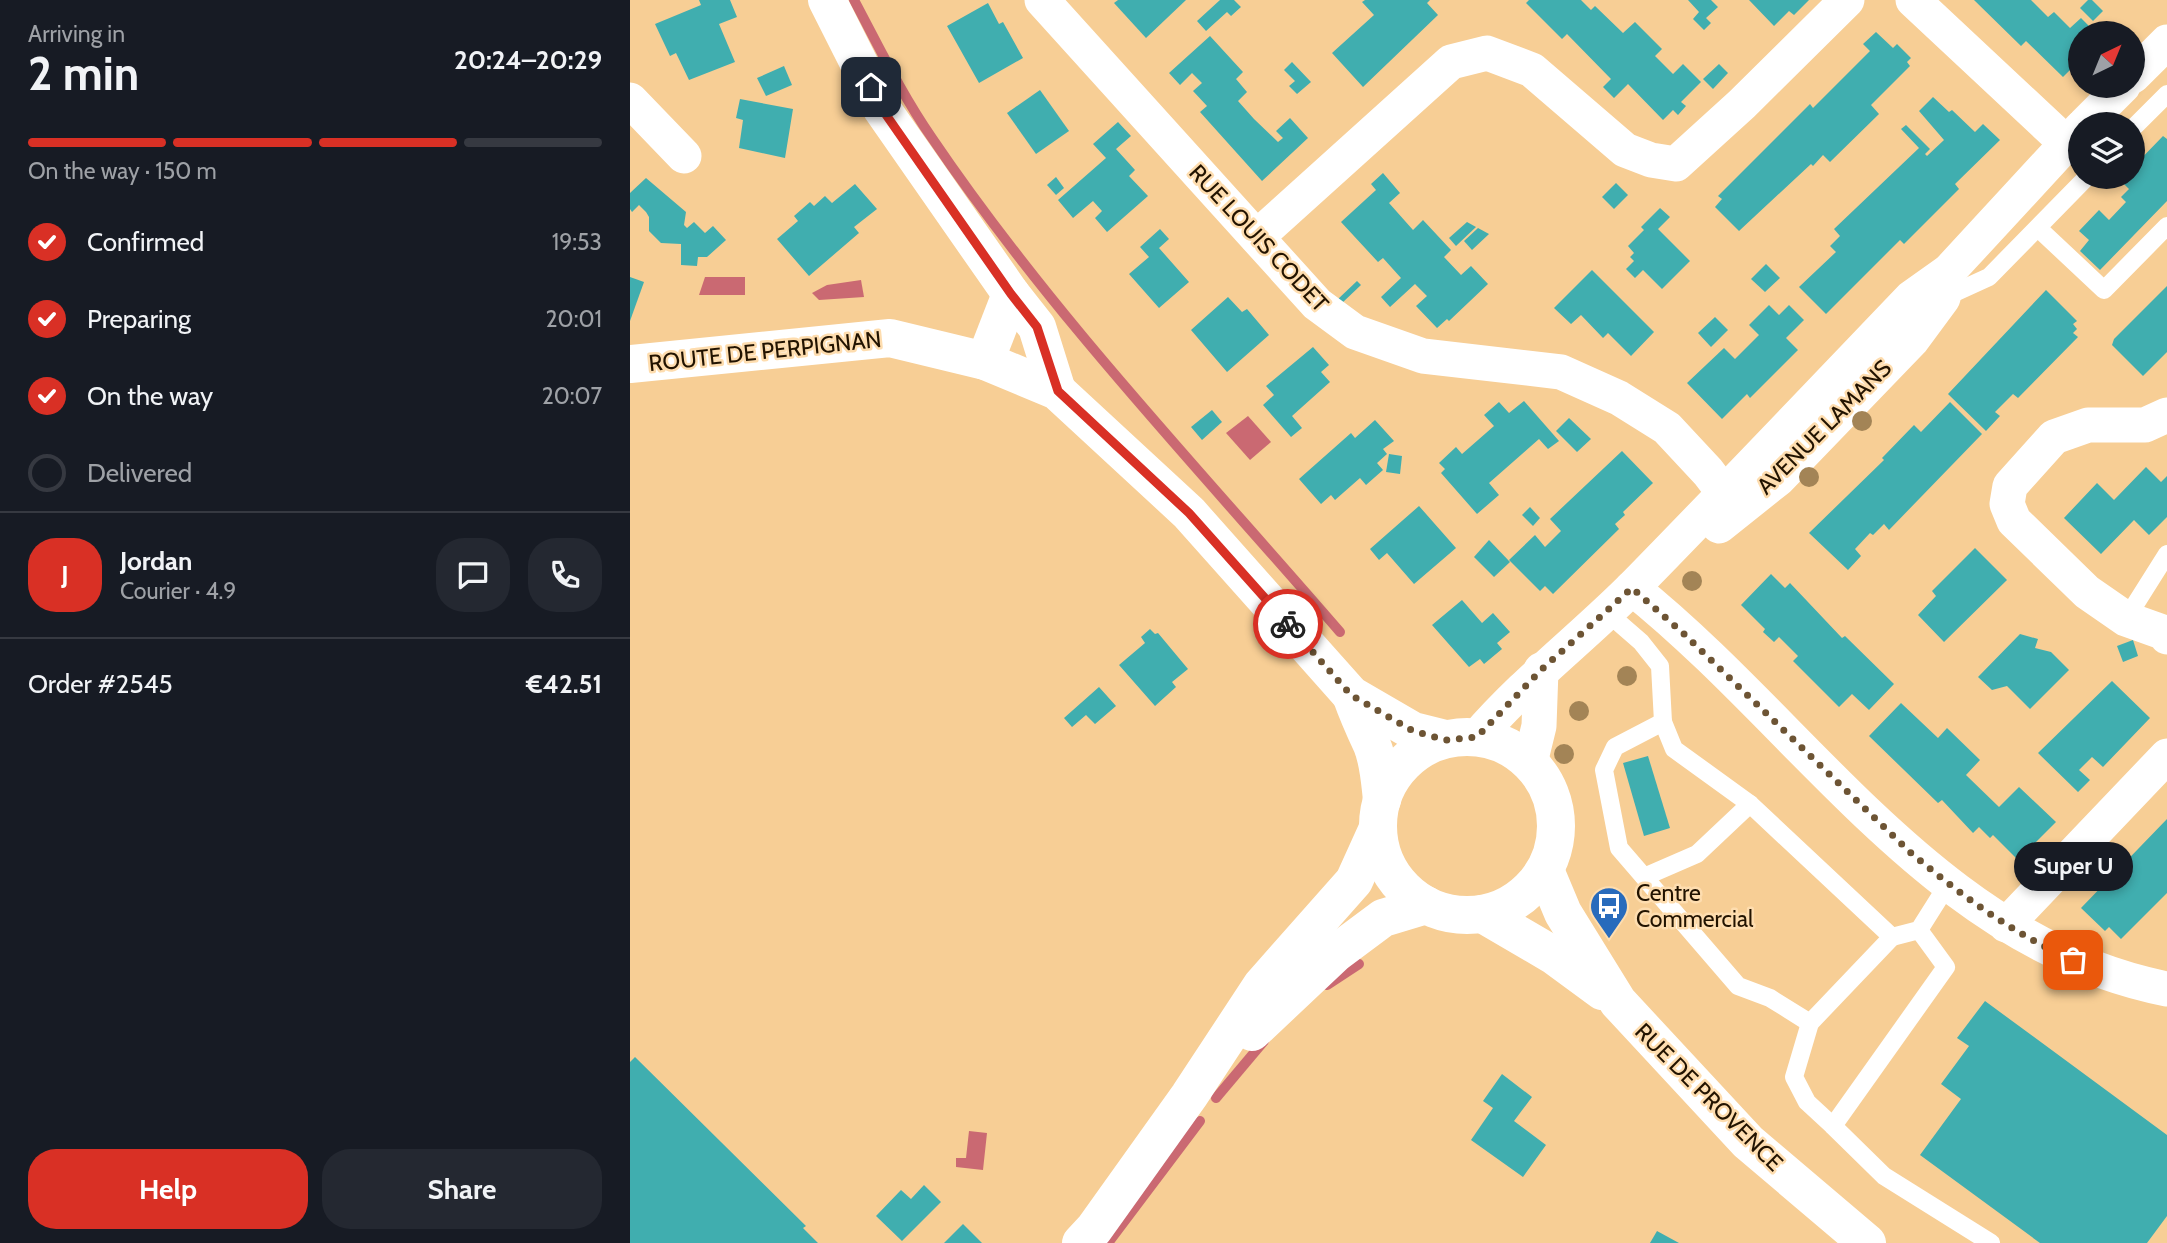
<!DOCTYPE html>
<meta charset="utf-8">
<style>
body{margin:0;font-family:Cabin,sans-serif;background:#242831;color:#f1f3f6;height:100vh;display:flex;flex-direction:column;font-size:26px;white-space:nowrap}
*{box-sizing:border-box;margin:0}
p{font-size:23px;color:#9ea1a6}
.icon{flex:none;width:38px;height:38px;fill:none;stroke:currentColor;stroke-width:2;stroke-linecap:round;stroke-linejoin:round}
.map{position:relative;flex:1;overflow:hidden}
.side{display:flex;flex-direction:column;background:#171b24;width:630px}
.side>*{flex:none}
.needle{width:46px;rotate:43deg}
.buttons{position:absolute;left:1438px;top:21px;display:grid;gap:14px}
.buttons a{display:grid;place-items:center;width:77px;height:77px;border-radius:50%;background:#171b24;box-shadow:0 4px 10px #0003;font-size:35px}
.pin{position:absolute;display:grid;place-items:center;width:60px;height:60px;color:#fff;margin:-30px;border-radius:14px;box-shadow:0 4px 10px #0006}
.courier{position:absolute;display:grid;place-items:center;width:70px;height:70px;margin:-35px;border:5px solid #d93025;border-radius:50%;background:#fff;color:#222;box-shadow:0 2px 9px #0007}
.bubble{position:absolute;height:49px;border-radius:24px;background:#171b24;box-shadow:0 4px 10px #0003;font-size:23px;font-weight:700;line-height:49px;text-align:center}
.head em{font-style:normal;font-weight:700}
.head div{display:flex;flex-direction:column-reverse}
.head{display:flex;align-items:center;justify-content:space-between;height:119px;padding:0 28px}
h1{font-size:46px;font-weight:700;line-height:52px}
.bar{display:grid;grid-template-columns:repeat(4,1fr);gap:10px 7px;align-content:center;height:84px;padding:0 28px}
.bar i{height:9px;border-radius:5px;background:#363941}
.bar .on{background:#d93025}
.bar p{grid-column:span 4}
.line{display:flex;align-items:center;gap:18px;padding:0 28px;border-top:2px solid #363941}
.line div{flex:1}
.round{display:grid;place-items:center;flex:none;width:74px;height:74px;border-radius:28px;background:#242831}
ol{padding:0 28px;list-style:none}
li{display:flex;align-items:center;gap:21px;height:77px}
li p{margin-inline-start:auto}
li .icon{padding:7px;border-radius:50%;background:#d93025;color:#fff;stroke-width:4}
li:last-child{color:#9ea1a6}
li i{width:38px;height:38px;border:4px solid #363941;border-radius:50%}
.action{display:flex;gap:14px;margin-top:auto;padding:14px 28px}
.action a{flex:1;height:80px;border-radius:28px;background:#d93025;color:#fff;font-size:28px;font-weight:700;line-height:80px;text-align:center}
.action a+a{background:#242831;color:#f1f3f6}
main{display:flex;flex:1;min-height:0}
.map>svg:first-child{display:block}
</style>
<main>
<section class="side">
<div class="head"><div><h1>2 min</h1><p>Arriving in</p></div><em>20:24–20:29</em></div>
<div class="bar"><i class="on"></i><i class="on"></i><i class="on"></i><i></i><p>On the way · 150 m</p></div>
<ol>
<li><svg class="icon" aria-label="check" viewBox="0 0 24 24"><path d="M5 12l5 5 9-10"/></svg>Confirmed<p>19:53</p></li>
<li><svg class="icon" aria-label="check" viewBox="0 0 24 24"><path d="M5 12l5 5 9-10"/></svg>Preparing<p>20:01</p></li>
<li><svg class="icon" aria-label="check" viewBox="0 0 24 24"><path d="M5 12l5 5 9-10"/></svg>On the way<p>20:07</p></li>
<li><i></i>Delivered</li>
</ol>
<div class="line" style="height:126px"><b class="round" style="background:#d93025;color:#fff">J</b><div><b>Jordan</b><p>Courier · 4.9</p></div><a class="round"><svg class="icon" aria-label="chat" viewBox="0 0 24 24"><path d="M4 5h16v11H9l-5 4z"/></svg></a><a class="round"><svg class="icon" aria-label="phone" viewBox="0 0 24 24"><path d="M5 4h4l2 5-3 2q2 4 5 5l2-3 5 2v4C11 20 4 13 5 4z"/></svg></a></div>
<div class="line" style="height:91px"><div>Order #2545</div><b>€42.51</b></div>
<div class="action"><a>Help</a><a>Share</a></div>
</section>
<div class="map">
<svg width="1537" height="1243" viewBox="0 0 1537 1243">
<rect width="100%" height="100%" fill="#f7ce95"/>
<g fill="#ca6972">
<path d="M 75,277 L 115,277 L 115,295 L 69,295 Z"/>
<path d="M 231,280 L 234,297 L 189,300 L 182,293 L 197,285 Z"/>
<path d="M 618,416 L 641,442 L 620,460 L 596,433 Z"/>
<path d="M 339,1131 L 357,1133 L 353,1170 L 326,1167 L 326,1158 L 336,1158 Z"/>
</g>
<g fill="none" stroke-linecap="round" stroke-linejoin="round">
<g stroke="#ca6972" stroke-width="10">
<path d="M 224,0 C 249,47 272,95 302,138 C 422,315 571,471 710,632"/>
<path d="M 697,985 L 729,964"/>
<path d="M 586,1098 L 634,1041"/>
<path d="M 478,1243 L 570,1121"/>
</g>
</g>
<g fill="#40aeaf">
<path d="M 69,0 L 100,0 L 107,17 L 89,24 L 105,62 L 59,80 L 46,53 L 40,56 L 25,24 L 71,5 Z"/>
<path d="M 488,0 L 556,0 L 516,38 L 484,3 Z"/>
<path d="M 590,0 L 604,0 L 611,7 L 601,16 L 597,12 L 576,31 L 567,21 Z"/>
<path d="M 735,0 L 800,0 L 797,3 L 808,15 L 733,87 L 702,53 L 744,15 L 732,2 Z"/>
<path d="M 899,0 L 951,0 L 961,10 L 965,6 L 993,33 L 1005,22 L 1032,49 L 1025,56 L 1043,74 L 1053,64 L 1071,82 L 1051,102 L 1056,106 L 1048,115 L 1043,110 L 1033,120 L 998,84 L 984,98 L 973,87 L 981,79 L 937,34 L 932,39 L 896,3 Z"/>
<path d="M 1058,0 L 1081,0 L 1088,7 L 1076,18 L 1081,23 L 1074,30 L 1063,19 L 1069,12 Z"/>
<path d="M 1119,0 L 1179,0 L 1164,15 L 1159,11 L 1144,26 Z"/>
<path d="M 1344,0 L 1401,0 L 1418,17 L 1424,12 L 1440,28 L 1451,18 L 1466,33 L 1451,33 L 1451,59 L 1433,77 L 1396,41 L 1391,46 Z"/>
<path d="M 1458,0 L 1462,0 L 1473,11 L 1463,21 L 1450,8 Z"/>
<path d="M 358,3 L 369,24 L 373,22 L 393,58 L 349,83 L 317,26 Z"/>
<path d="M 1246,32 L 1263,48 L 1267,44 L 1281,58 L 1277,62 L 1280,66 L 1241,105 L 1249,114 L 1200,162 L 1193,155 L 1183,166 L 1181,164 L 1109,231 L 1085,207 L 1092,199 L 1088,196 L 1180,104 L 1183,108 L 1240,51 L 1233,44 Z"/>
<path d="M 580,36 L 613,72 L 606,79 L 617,92 L 608,101 L 624,119 L 648,142 L 653,138 L 646,131 L 660,118 L 678,138 L 632,181 L 570,112 L 577,106 L 563,91 L 572,83 L 562,73 L 550,85 L 539,73 Z"/>
<path d="M 662,62 L 681,82 L 667,94 L 659,86 L 665,81 L 654,70 Z"/>
<path d="M 1089,64 L 1098,73 L 1083,89 L 1073,79 Z"/>
<path d="M 154,66 L 162,85 L 136,96 L 127,78 Z"/>
<path d="M 410,90 L 439,131 L 406,154 L 377,113 Z"/>
<path d="M 1303,97 L 1319,112 L 1322,110 L 1345,132 L 1353,124 L 1370,140 L 1325,184 L 1329,189 L 1274,244 L 1270,240 L 1196,314 L 1169,287 L 1206,252 L 1200,246 L 1210,236 L 1204,229 L 1289,148 L 1271,129 L 1276,125 L 1300,149 L 1295,154 L 1297,156 L 1314,140 L 1289,111 Z"/>
<path d="M 110,99 L 163,109 L 155,158 L 109,148 L 113,120 L 106,118 Z"/>
<path d="M 488,122 L 501,136 L 486,149 L 505,170 L 499,176 L 518,196 L 477,232 L 465,218 L 472,211 L 463,201 L 443,218 L 428,200 L 476,158 L 463,144 Z"/>
<path d="M 1533,136 L 1537,139 L 1537,201 L 1470,270 L 1450,251 L 1459,240 L 1449,231 L 1469,210 L 1479,220 L 1496,202 L 1491,197 L 1499,189 L 1490,180 L 1493,177 L 1503,177 L 1503,167 Z"/>
<path d="M 753,173 L 770,193 L 759,203 L 783,230 L 793,220 L 821,250 L 814,257 L 831,275 L 841,266 L 858,284 L 819,321 L 817,319 L 807,328 L 786,306 L 797,296 L 785,284 L 760,307 L 751,297 L 771,278 L 753,258 L 748,262 L 711,222 L 746,190 L 741,184 Z"/>
<path d="M 426,177 L 434,188 L 426,195 L 417,185 Z"/>
<path d="M 16,178 L 56,212 L 54,225 L 57,228 L 64,222 L 75,233 L 83,226 L 96,240 L 77,257 L 68,257 L 67,266 L 51,265 L 51,244 L 31,243 L 19,231 L 19,217 L 16,212 L 9,205 L 2,212 L 0,209 L 0,193 Z"/>
<path d="M 986,183 L 998,195 L 984,209 L 972,197 Z"/>
<path d="M 225,184 L 247,209 L 224,227 L 229,233 L 179,276 L 147,239 L 168,221 L 164,216 L 180,202 L 184,206 L 195,196 L 202,203 Z"/>
<path d="M 1030,208 L 1040,217 L 1028,229 L 1060,261 L 1032,289 L 1013,270 L 1005,278 L 996,269 L 1004,261 L 1000,257 L 1004,253 L 998,246 L 1014,230 L 1011,227 Z"/>
<path d="M 837,222 L 846,227 L 826,246 L 819,238 Z"/>
<path d="M 848,228 L 859,234 L 842,250 L 834,241 Z"/>
<path d="M 530,229 L 539,239 L 529,248 L 559,282 L 529,308 L 499,274 L 519,257 L 510,247 Z"/>
<path d="M 1136,264 L 1150,278 L 1135,292 L 1121,279 Z"/>
<path d="M 962,270 L 1024,332 L 1001,356 L 978,333 L 973,338 L 951,315 L 941,324 L 924,308 Z"/>
<path d="M 0,277 L 14,282 L 0,321 Z"/>
<path d="M 727,281 L 731,285 L 711,304 L 707,300 Z"/>
<path d="M 1537,286 L 1537,352 L 1513,376 L 1482,345 L 1484,339 Z"/>
<path d="M 1416,290 L 1447,321 L 1443,324 L 1447,329 L 1443,333 L 1448,337 L 1388,398 L 1383,394 L 1365,412 L 1370,416 L 1356,431 L 1318,394 Z"/>
<path d="M 598,297 L 612,312 L 617,309 L 639,335 L 597,372 L 561,330 Z"/>
<path d="M 1139,305 L 1149,315 L 1159,305 L 1174,320 L 1156,338 L 1168,350 L 1120,398 L 1117,394 L 1092,419 L 1057,383 L 1094,348 L 1105,359 L 1129,335 L 1119,325 Z"/>
<path d="M 1085,317 L 1098,330 L 1081,347 L 1068,333 Z"/>
<path d="M 683,347 L 699,365 L 691,372 L 700,382 L 662,416 L 672,428 L 661,437 L 633,405 L 644,395 L 636,386 Z"/>
<path d="M 894,401 L 929,441 L 918,449 L 909,439 L 859,483 L 869,495 L 847,514 L 811,473 L 815,469 L 809,463 L 826,447 L 832,454 L 864,426 L 854,415 L 869,402 L 879,413 Z"/>
<path d="M 1320,402 L 1352,434 L 1259,530 L 1254,524 L 1243,535 L 1240,533 L 1225,549 L 1231,556 L 1218,570 L 1179,533 L 1254,460 L 1252,458 L 1284,425 L 1291,432 Z"/>
<path d="M 582,410 L 592,422 L 572,440 L 561,427 Z"/>
<path d="M 939,418 L 961,439 L 947,452 L 926,431 Z"/>
<path d="M 745,420 L 764,441 L 753,449 L 757,454 L 747,463 L 753,470 L 736,485 L 730,478 L 705,500 L 701,495 L 691,504 L 669,479 L 721,433 L 725,438 Z"/>
<path d="M 992,451 L 1023,483 L 993,512 L 995,515 L 985,524 L 989,529 L 923,594 L 915,586 L 910,591 L 879,560 L 905,535 L 915,547 L 931,531 L 920,519 Z"/>
<path d="M 759,454 L 772,456 L 770,474 L 756,472 Z"/>
<path d="M 1516,467 L 1531,482 L 1537,476 L 1537,517 L 1519,535 L 1504,520 L 1471,554 L 1434,518 L 1467,483 L 1484,500 Z"/>
<path d="M 789,506 L 826,548 L 784,584 L 757,553 L 749,560 L 740,549 Z"/>
<path d="M 900,507 L 910,518 L 903,526 L 892,515 Z"/>
<path d="M 859,540 L 880,562 L 864,577 L 844,557 Z"/>
<path d="M 1345,548 L 1377,580 L 1314,642 L 1288,615 L 1306,596 L 1302,591 Z"/>
<path d="M 1141,574 L 1155,588 L 1160,583 L 1212,638 L 1215,636 L 1264,684 L 1239,710 L 1222,694 L 1209,707 L 1163,661 L 1168,656 L 1149,637 L 1144,642 L 1133,632 L 1135,629 L 1111,605 Z"/>
<path d="M 832,600 L 852,623 L 863,613 L 880,632 L 867,643 L 872,649 L 854,664 L 850,659 L 839,667 L 802,625 Z"/>
<path d="M 520,629 L 525,634 L 528,633 L 558,669 L 542,682 L 546,687 L 525,706 L 489,665 L 515,643 L 511,637 Z"/>
<path d="M 1390,634 L 1408,639 L 1405,648 L 1421,652 L 1439,670 L 1400,709 L 1377,686 L 1362,690 L 1348,677 Z"/>
<path d="M 1503,640 L 1508,656 L 1493,662 L 1487,646 Z"/>
<path d="M 1482,681 L 1520,718 L 1473,767 L 1462,757 L 1449,770 L 1460,780 L 1448,792 L 1408,753 Z"/>
<path d="M 469,687 L 486,706 L 465,724 L 456,715 L 442,727 L 434,718 Z"/>
<path d="M 1271,703 L 1308,738 L 1317,728 L 1350,760 L 1336,775 L 1369,807 L 1389,787 L 1426,822 L 1388,860 L 1363,835 L 1360,838 L 1349,827 L 1343,833 L 1312,800 L 1308,803 L 1239,736 Z"/>
<path d="M 1018,756 L 1040,828 L 1014,836 L 993,763 Z"/>
<path d="M 1537,819 L 1537,893 L 1491,939 L 1479,927 L 1475,931 L 1451,908 Z"/>
<path d="M 1355,1001 L 1537,1135 L 1537,1216 L 1517,1243 L 1410,1243 L 1290,1155 L 1331,1099 L 1311,1084 L 1339,1046 L 1327,1038 Z"/>
<path d="M 5,1057 L 176,1226 L 173,1228 L 188,1243 L 0,1243 L 0,1062 Z"/>
<path d="M 872,1074 L 902,1097 L 884,1121 L 916,1145 L 893,1177 L 841,1140 L 863,1108 L 853,1101 Z"/>
<path d="M 294,1185 L 311,1202 L 272,1241 L 246,1216 L 271,1190 L 281,1199 Z"/>
<path d="M 333,1224 L 352,1243 L 314,1243 Z"/>
<path d="M 1027,1231 L 1049,1243 L 1020,1243 Z"/>
</g>
<g fill="none" stroke-linecap="round" stroke-linejoin="round">
<g stroke="#fff" stroke-width="18">
<path d="M 1503,128 L 1537,94"/>
<path d="M 1408,228 L 1474,290 L 1537,226"/>
<path d="M 1313,298 L 1359,277 L 1457,177"/>
<path d="M 972,616 L 988,622 L 1011,642 L 1030,666 L 1033,722 L 1044,749 L 1120,804 L 1262,937 L 1289,930 L 1318,884"/>
<path d="M 1496,619 L 1537,554"/>
<path d="M 1033,722 L 985,747 L 974,770 L 989,848 L 1108,986 L 1140,998 L 1180,1023"/>
<path d="M 1014,877 L 1067,854 L 1120,804"/>
<path d="M 1262,937 L 1180,1023 L 1164,1077 L 1177,1102 L 1203,1126 L 1316,967 L 1289,930"/>
<path d="M 1203,1126 L 1254,1176 L 1361,1243"/>
</g>
<g stroke="#fff" stroke-width="35">
<path d="M 412,0 L 687,304 L 725,332 L 793,356 L 931,372 L 989,398 L 1037,428 L 1078,472 L 1107,510"/>
<path d="M 1283,0 L 1436,143"/>
<path d="M 1503,76 L 1537,42"/>
<path d="M 0,100 L 54,156"/>
<path d="M 1455,124 L 1493,86"/>
<path d="M 627,237 L 821,62 L 857,53 L 902,70 L 995,150 L 1021,160 L 1046,164 L 1112,104 L 1217,0"/>
<path d="M 1537,415 L 1515,425 L 1458,425 L 1424,437 L 1380,486 L 1377,504 L 1384,521 L 1457,592 L 1496,619 L 1535,633 L 1537,637"/>
<path d="M 1089,526 L 1148,479 L 1282,340 L 1313,298 L 1319,271"/>
<path d="M 1002,588 C 1175,726 1306,944 1537,989"/>
<path d="M 847,737 C 896,680 955,636 1008,582 C 1100,488 1190,393 1281,298 L 1319,271 L 1451,128"/>
<path d="M 900,763 L 909,726 L 911,670"/>
<path d="M 1376,925 L 1537,756"/>
</g>
<g stroke="#fff" stroke-width="38">
<path d="M 197,0 L 252,109 L 381,294 L 407,327 L 427,391"/>
<path d="M 355,361 L 381,294"/>
<path d="M 0,364 L 260,338 L 355,361 L 427,391 L 559,513 L 721,695 L 783,731 L 815,739"/>
<path d="M 721,695 C 727,712 734,728 742,745 C 749,762 750,782 752,800"/>
<circle cx="837" cy="826" r="89"/>
<path d="M 915,870 L 933,913 L 988,1002 L 1118,1142 L 1237,1243"/>
<path d="M 853,914 L 923,955 L 972,991"/>
<path d="M 622,1032 L 706,953 L 753,918 L 796,905"/>
<path d="M 451,1243 L 464,1229 L 559,1096 L 632,985 L 724,881 L 748,828"/>
</g>
</g>
<g fill="#a38456">
<circle cx="1232" cy="421" r="10"/>
<circle cx="1179" cy="477" r="10"/>
<circle cx="1062" cy="581" r="10"/>
<circle cx="997" cy="676" r="10"/>
<circle cx="949" cy="711" r="10"/>
<circle cx="934" cy="754" r="10"/>
</g>
<g fill="none" stroke-linecap="round" stroke-linejoin="round">
<path stroke="#6d5434" stroke-width="7" stroke-dasharray="0 12.6" d="M 658,624 L 721,695 L 783,731 L 816,740 L 847,737 L 911,670 L 1002,588 L 1053,633 L 1281,853 C 1331,895 1383,934 1443,960"/>
<path stroke="#d93025" stroke-width="9" d="M 241,87 L 252,109 L 381,294 L 407,327 L 428,391 L 559,513 L 658,624"/>
</g>
<defs>
<symbol id="bus-pin" viewBox="-11 -11 22 30"><path d="M0 17L-7.5 6A9.5 9.5 0 1 1 7.5 6Z" fill="#286bbc" stroke="#feddaf"/><path d="M-5-6H5V4H4V6H2V4H-2V6H-4V4H-5ZM-3.5-4V0h7V-4ZM-3.5 1.2v1.5H-2V1.2ZM2 1.2v1.5H3.5V1.2Z" fill="#fff"/></symbol>
</defs>
<g fill-rule="evenodd">
<use href="#bus-pin" x="957" y="884" width="44" height="60"/>
</g>
<g text-anchor="middle" stroke-width="5" stroke-linejoin="round" paint-order="stroke">
<g font-size="23" fill="#221300" stroke="#feddaf">
<text transform="translate(629 238) rotate(47)" y="8">RUE LOUIS CODET</text>
<text transform="translate(135 351) rotate(-6)" y="8">ROUTE DE PERPIGNAN</text>
<text transform="translate(1194 427) rotate(-45)" y="8">AVENUE LAMANS</text>
<text transform="translate(1079 1097) rotate(45)" y="8">RUE DE PROVENCE</text>
</g>
<g font-size="23" fill="#221300" stroke="#feddaf" text-anchor="start">
<text x="1006" y="901">Centre<tspan x="1006" dy="26">Commercial</tspan></text>
</g>
</g>
</svg>
<div class="buttons">
<a><svg class="needle" viewBox="-14 -14 28 28"><path d="M0-13l5 13h-10z" fill="#e53935"/><path d="M0 13l5-13h-10z" fill="#9ea1a6"/></svg></a>
<a><svg class="icon" aria-label="layers" viewBox="0 0 24 24"><path d="M12 4l9 5-9 5-9-5zM3 14l9 5 9-5"/></svg></a>
</div>
<div class="pin" style="left:1443px;top:960px;background:#ea580c"><svg class="icon" aria-label="bag" viewBox="0 0 24 24"><path d="M5 8h14l-1 12H6zM9 8a3 3 0 0 1 6 0"/></svg></div>
<div class="pin" style="left:241px;top:87px;background:#1f2937"><svg class="icon" aria-label="home" viewBox="0 0 24 24"><path d="M3 11l9-7 9 7M6 9v11h12V9"/></svg></div>
<div class="courier" style="left:658px;top:624px"><svg class="icon" aria-label="bike" viewBox="0 0 24 24"><circle cx="6" cy="16" r="4"/><circle cx="18" cy="16" r="4"/><path d="M6 16l4-8h5l3 8M10 8l3 8H6M13 5h3"/></svg></div>
<div class="bubble" style="left:1384px;top:842px;width:119px">Super U</div>
</div>
</main>
